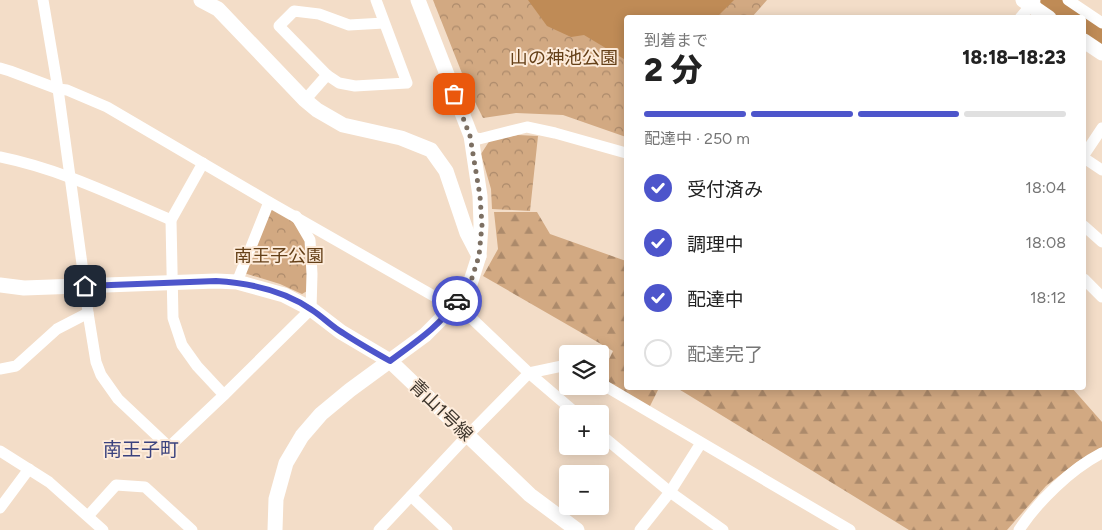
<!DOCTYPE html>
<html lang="ja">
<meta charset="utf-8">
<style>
body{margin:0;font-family:Figtree,"Noto Sans JP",sans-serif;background:#f6f6f6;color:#222;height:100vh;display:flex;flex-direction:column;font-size:19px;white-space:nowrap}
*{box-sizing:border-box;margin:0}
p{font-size:16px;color:#767676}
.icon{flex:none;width:28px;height:28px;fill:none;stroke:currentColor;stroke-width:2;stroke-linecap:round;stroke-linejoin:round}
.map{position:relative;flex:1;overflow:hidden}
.drawer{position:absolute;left:624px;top:15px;width:462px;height:375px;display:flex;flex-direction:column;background:#fff;border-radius:5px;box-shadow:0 2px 12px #0003}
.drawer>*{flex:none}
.fabs{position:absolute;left:559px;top:345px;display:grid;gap:10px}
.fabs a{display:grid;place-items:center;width:50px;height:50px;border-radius:5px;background:#fff;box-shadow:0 2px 12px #0003;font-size:25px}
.pin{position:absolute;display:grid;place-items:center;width:42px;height:42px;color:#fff;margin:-21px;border-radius:10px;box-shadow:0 2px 8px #0006}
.courier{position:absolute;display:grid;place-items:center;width:50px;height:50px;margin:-25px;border:4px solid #4d55cb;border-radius:50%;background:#fff;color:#222;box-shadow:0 1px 6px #0007}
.overview em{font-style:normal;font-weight:800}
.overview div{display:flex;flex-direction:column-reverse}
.overview{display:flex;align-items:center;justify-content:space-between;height:85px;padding:0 20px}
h1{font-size:32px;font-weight:800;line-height:38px}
.bar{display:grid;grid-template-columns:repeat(4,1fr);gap:8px 5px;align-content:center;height:60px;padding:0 20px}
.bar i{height:6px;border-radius:4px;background:#e0e0e0}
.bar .on{background:#4d55cb}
.bar p{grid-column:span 4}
ol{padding:0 20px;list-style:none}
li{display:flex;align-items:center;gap:15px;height:55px}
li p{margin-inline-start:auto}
li .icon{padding:5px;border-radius:50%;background:#4d55cb;color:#fff;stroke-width:4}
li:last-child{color:#767676}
li i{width:28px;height:28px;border:2px solid #e0e0e0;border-radius:50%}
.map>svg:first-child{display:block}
</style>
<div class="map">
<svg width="1102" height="530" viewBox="0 0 1102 530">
<defs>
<pattern id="forest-firs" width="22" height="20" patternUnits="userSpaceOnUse" patternTransform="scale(1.25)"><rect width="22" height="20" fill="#d2a982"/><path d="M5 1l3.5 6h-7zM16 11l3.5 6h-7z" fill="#ac8a6b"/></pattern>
<pattern id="park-crowns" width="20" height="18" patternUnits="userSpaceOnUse" patternTransform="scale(1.25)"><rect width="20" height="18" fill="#d2a982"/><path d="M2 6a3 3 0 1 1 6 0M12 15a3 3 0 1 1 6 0" fill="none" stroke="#ac8a6b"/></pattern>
</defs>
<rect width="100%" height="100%" fill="#f3ddc8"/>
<g fill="url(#forest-firs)">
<path d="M 494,212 L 537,212 L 550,234 L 626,261 L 626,388 L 659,388 L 649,408 L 600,378 L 613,351 L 483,276 L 498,249 Z"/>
<path d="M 677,388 L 1072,388 L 1102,422 L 1102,447 L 1077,462 L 1046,486 L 1007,530 L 909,530 Z"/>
</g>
<g fill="url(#park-crowns)">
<path d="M 433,0 L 767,0 L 752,17 L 626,18 L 626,137 L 563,115 L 516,113 L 483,118 L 467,86 Z"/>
<path d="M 518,135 L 538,136 L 530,211 L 492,209 L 491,189 L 481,154 L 490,140 Z"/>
<path d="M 273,209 L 289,218 L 298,227 L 306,243 L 307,256 L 307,291 L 302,294 L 280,284 L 244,273 L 268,212 Z"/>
</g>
<path fill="#bf8b56" d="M 528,0 L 734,0 L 717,17 L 626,18 L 626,64 L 624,59 L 584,35 L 571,37 L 547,26 Z"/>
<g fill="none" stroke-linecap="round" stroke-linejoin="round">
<g stroke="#bf8b56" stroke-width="20">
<path d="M 1050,0 L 1075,18"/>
<path d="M 1084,24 L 1102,36"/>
</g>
<g stroke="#fff" stroke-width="11">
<path d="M 43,0 L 58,89 L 85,286 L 88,313 L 96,362 L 101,375 L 118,399 L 169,447 L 224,395 L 311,309 L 312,274 L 310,240 L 296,216"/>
<path d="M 376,0 L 407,83 L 355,86 L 339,83 L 327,75 L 279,26 L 294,11 L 319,14 L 349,25 L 384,23"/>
<path d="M 1068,0 L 1102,23"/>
<path d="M 1020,18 L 1035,0"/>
<path d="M 0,68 L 10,71 L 58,89 L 67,90 L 107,107 L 269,202 L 453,307 L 465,312 L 529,373 L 577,414"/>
<path d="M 305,100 L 327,75"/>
<path d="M 471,136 L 479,139 L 527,127 L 555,133 L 626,153"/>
<path d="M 1084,155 L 1102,128"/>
<path d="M 0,157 C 60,169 115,196 171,220"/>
<path d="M 1084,158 L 1102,170"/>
<path d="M 203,163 L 171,220 L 173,318 L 182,345 L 197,366 L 224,395"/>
<path d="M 1084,226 L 1102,242"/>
<path d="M 1084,279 L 1102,297"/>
<path d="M 237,282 L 269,202"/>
<path d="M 0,369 L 16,366 L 57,329 L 88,313"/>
<path d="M 600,383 L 850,530"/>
<path d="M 600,434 L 670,492 L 723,530"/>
<path d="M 0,451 L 49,482 L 103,530"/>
<path d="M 411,496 L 447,530"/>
<path d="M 0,508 L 29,469"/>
<path d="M 88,516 L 116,485 L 145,487 L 192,530"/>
<path d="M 379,530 L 467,436 L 529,373 L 562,366 L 568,367"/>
<path d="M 640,530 L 670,492 L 701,443"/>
<path d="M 1019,530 C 1038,501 1071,469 1102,453"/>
</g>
<g stroke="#fff" stroke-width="15">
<path d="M 201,0 L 218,9 L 305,100 L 317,110 L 343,125 L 401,138 L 431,150 L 446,171 L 467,233 L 479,256"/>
<path d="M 1023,0 L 1049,18"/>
<path d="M 1084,41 L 1102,53"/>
<path d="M 0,285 L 24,288 L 216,281 L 237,282 L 284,295 L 311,309 L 341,332 L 390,361 L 530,495 L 577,530"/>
<path d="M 275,530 L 276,499 L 286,463 L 302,436 L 321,414 L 350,390 L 425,335 L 453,307 L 470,284 L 479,256 L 481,225 L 480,196 L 471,136 L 418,0"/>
</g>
</g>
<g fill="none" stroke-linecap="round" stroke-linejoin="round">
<path stroke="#7c6f62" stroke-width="5" stroke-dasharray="0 9" d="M 454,94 L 470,136 L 480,196 L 482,225 L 479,256 L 470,284 L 457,301"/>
<path stroke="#4d55cb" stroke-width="6" d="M 85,286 L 216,281 C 249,283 285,291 312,310 C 323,317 332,327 343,333 C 358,343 374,352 390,361 C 414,343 440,326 457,301"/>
</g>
<g text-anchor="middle" stroke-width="4" stroke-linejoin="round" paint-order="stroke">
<g font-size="18" fill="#654018" stroke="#fdebda">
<text x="564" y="64">山の神池公園</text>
<text x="279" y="262">南王子公園</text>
</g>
<g font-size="18" fill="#3c342b" stroke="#fdebda">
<text transform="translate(441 410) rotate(44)" y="6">青山1号線</text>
</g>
<g font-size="19" fill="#3a427e" stroke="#fdebda">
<text x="141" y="456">南王子町</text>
</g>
</g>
</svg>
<div class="fabs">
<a><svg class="icon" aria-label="layers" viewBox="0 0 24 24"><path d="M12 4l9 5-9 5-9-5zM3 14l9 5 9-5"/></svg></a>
<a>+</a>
<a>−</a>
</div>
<div class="pin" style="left:454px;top:94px;background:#ea580c"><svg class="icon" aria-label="bag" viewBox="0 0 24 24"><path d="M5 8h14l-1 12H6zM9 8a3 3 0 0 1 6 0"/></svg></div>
<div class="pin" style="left:85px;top:286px;background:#1f2937"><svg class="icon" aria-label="home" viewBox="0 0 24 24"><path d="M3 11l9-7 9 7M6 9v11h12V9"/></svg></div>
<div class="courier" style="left:457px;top:301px"><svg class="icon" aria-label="car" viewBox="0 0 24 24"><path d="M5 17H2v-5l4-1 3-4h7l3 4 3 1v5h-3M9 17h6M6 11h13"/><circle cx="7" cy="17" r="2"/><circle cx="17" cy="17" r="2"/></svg></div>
<section class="drawer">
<div class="overview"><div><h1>2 分</h1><p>到着まで</p></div><em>18:18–18:23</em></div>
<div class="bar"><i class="on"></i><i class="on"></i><i class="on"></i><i></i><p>配達中 · 250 m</p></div>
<ol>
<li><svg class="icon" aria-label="check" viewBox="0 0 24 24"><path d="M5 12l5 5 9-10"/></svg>受付済み<p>18:04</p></li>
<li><svg class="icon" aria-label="check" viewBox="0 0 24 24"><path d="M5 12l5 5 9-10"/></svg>調理中<p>18:08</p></li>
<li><svg class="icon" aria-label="check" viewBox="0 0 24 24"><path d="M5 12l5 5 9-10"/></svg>配達中<p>18:12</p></li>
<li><i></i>配達完了</li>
</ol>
</section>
</div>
